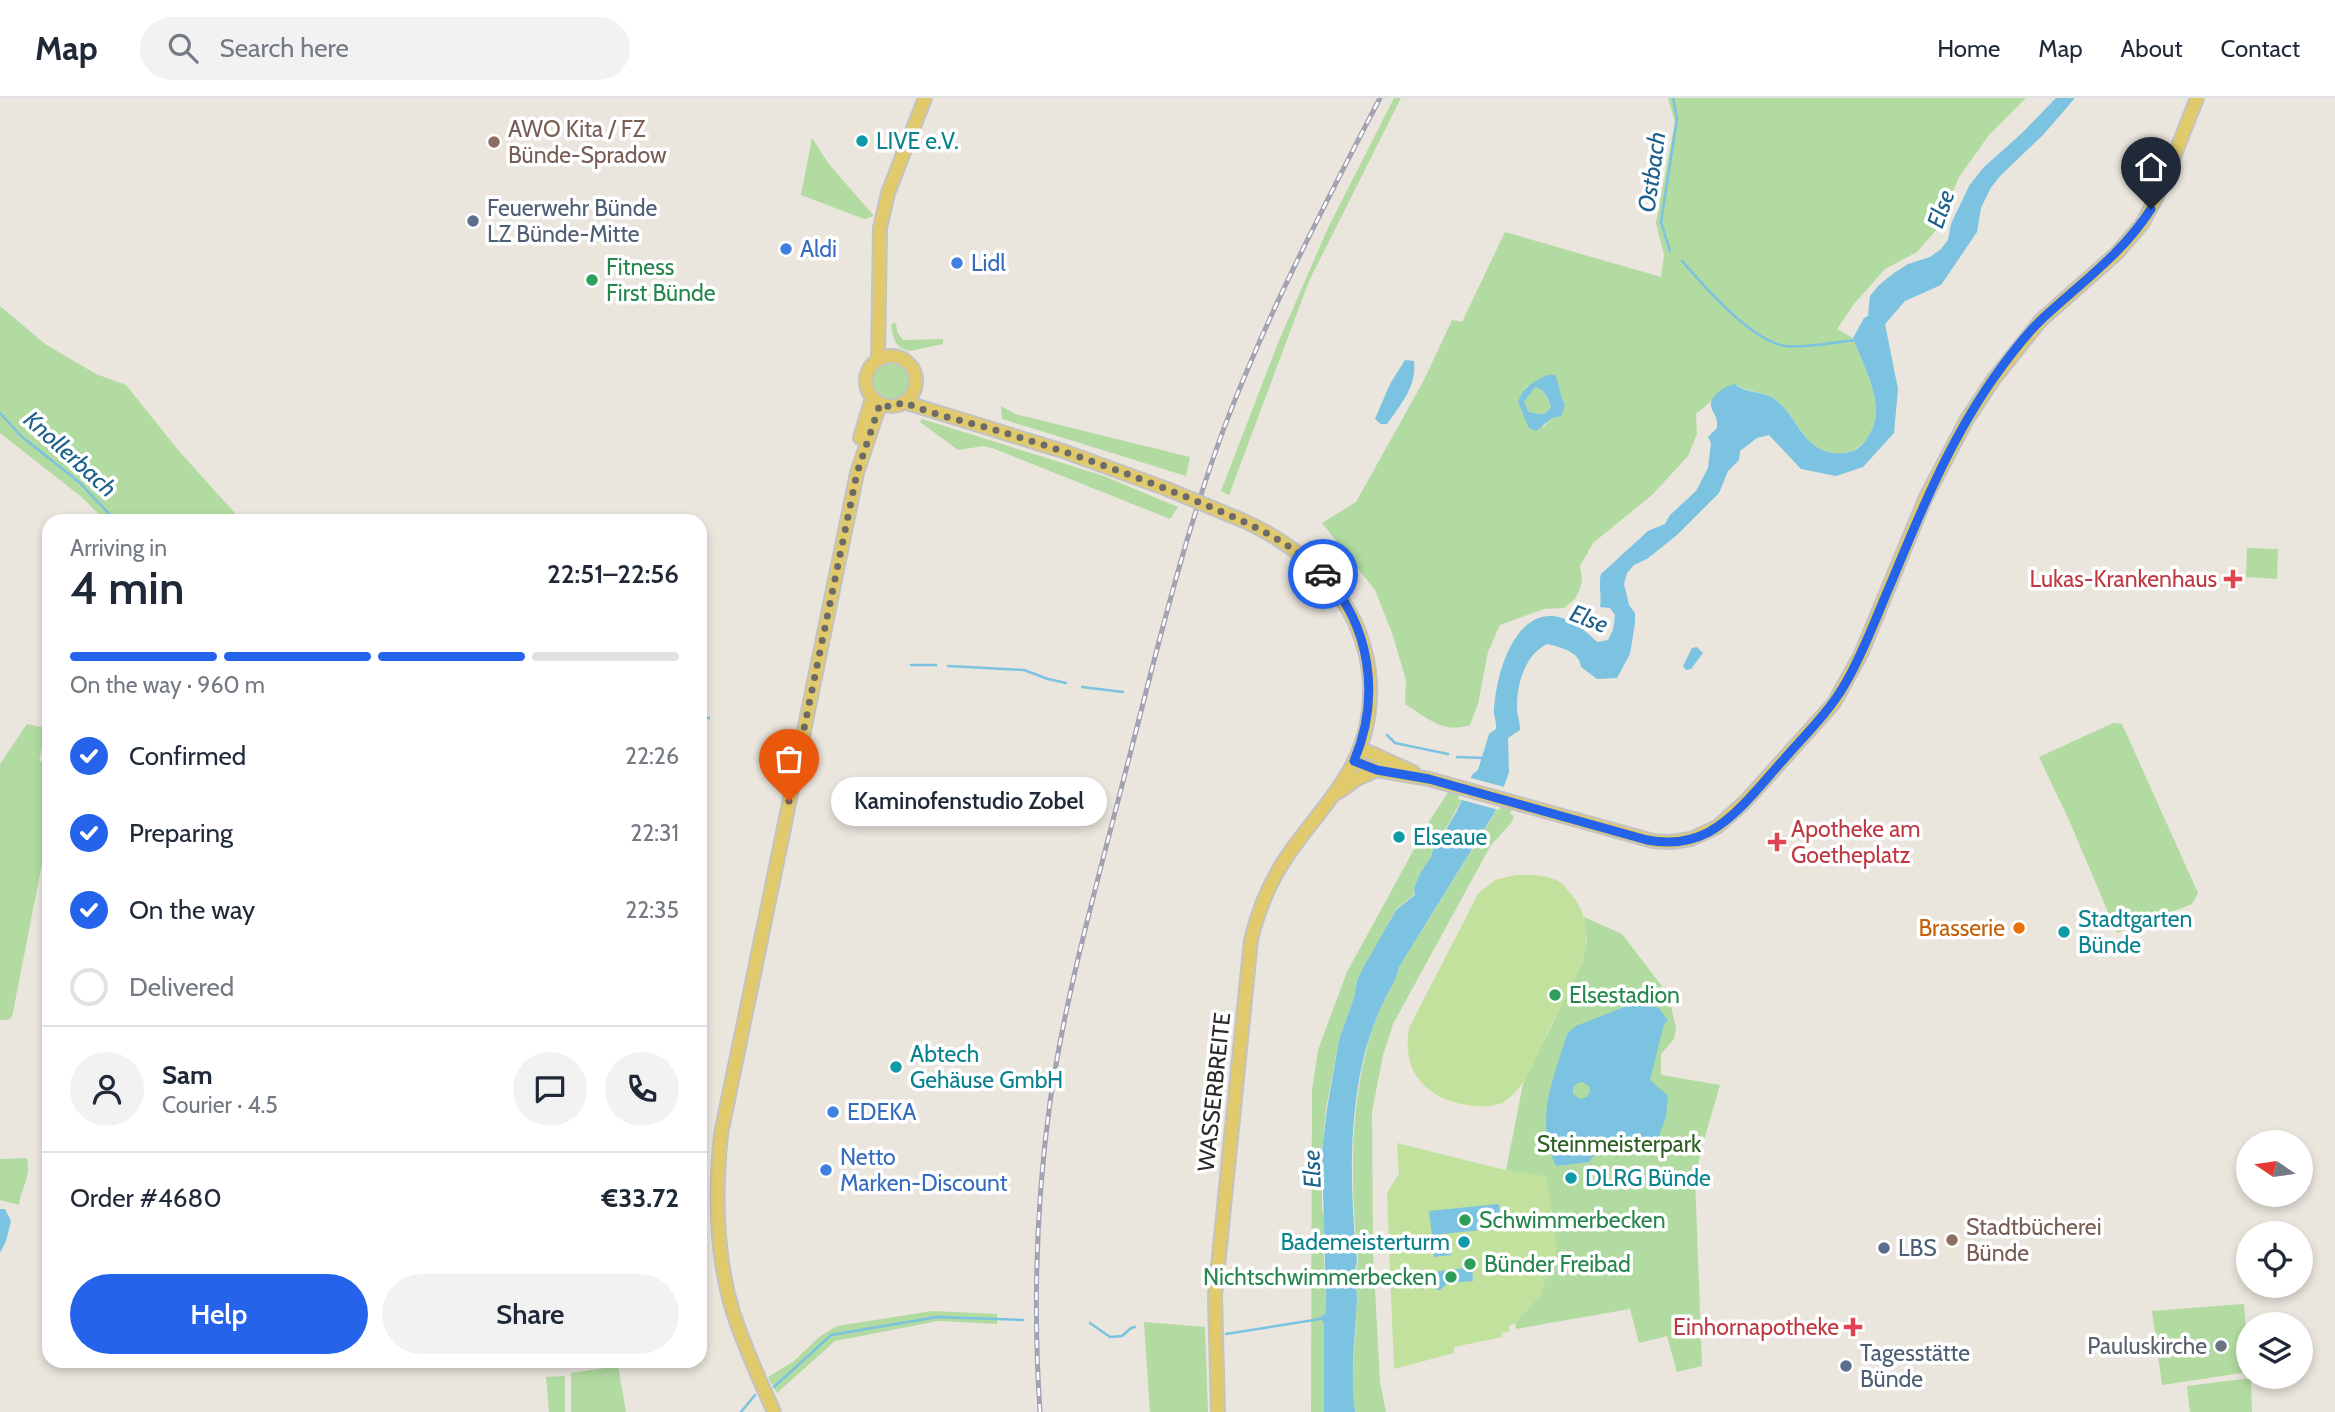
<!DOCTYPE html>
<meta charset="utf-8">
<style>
body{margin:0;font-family:Cabin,sans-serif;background:#f2f2f3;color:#1f2937;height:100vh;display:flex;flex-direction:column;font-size:26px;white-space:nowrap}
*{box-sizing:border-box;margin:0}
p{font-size:23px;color:#747a83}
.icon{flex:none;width:38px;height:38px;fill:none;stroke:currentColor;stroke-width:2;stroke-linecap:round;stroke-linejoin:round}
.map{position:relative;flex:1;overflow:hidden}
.side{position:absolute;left:42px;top:416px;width:665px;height:854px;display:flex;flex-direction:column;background:#fff;border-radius:21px;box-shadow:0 4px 10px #0003}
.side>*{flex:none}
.needle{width:46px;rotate:283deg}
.fabs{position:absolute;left:2236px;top:1032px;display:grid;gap:14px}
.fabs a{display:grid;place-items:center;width:77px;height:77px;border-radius:50%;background:#fff;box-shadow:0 4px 10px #0003;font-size:35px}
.pin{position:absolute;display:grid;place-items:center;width:60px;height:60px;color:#fff;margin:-72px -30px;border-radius:50% 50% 50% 0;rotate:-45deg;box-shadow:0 0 7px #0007}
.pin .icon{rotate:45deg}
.courier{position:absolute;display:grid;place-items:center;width:70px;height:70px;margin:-35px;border:5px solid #2563eb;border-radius:50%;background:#fff;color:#222;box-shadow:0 2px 9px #0007}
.bubble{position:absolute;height:49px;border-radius:24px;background:#fff;box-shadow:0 4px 10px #0003;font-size:23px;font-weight:600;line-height:49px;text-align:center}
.head em{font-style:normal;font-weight:600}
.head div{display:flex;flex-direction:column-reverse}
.head{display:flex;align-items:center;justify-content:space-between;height:119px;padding:0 28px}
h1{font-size:46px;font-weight:600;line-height:52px}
.bar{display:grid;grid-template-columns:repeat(4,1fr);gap:10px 7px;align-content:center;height:84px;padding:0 28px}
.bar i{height:9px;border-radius:5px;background:#e0e1e3}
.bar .active{background:#2563eb}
.bar p{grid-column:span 4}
.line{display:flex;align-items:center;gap:18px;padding:0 28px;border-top:2px solid #e0e1e3}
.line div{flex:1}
.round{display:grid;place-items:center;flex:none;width:74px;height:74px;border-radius:37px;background:#f2f2f3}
ol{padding:0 28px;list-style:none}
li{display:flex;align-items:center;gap:21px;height:77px}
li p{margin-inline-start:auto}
li .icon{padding:7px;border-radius:50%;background:#2563eb;color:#fff;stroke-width:4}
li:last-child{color:#747a83}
li i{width:38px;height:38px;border:4px solid #e0e1e3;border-radius:50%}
.button{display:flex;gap:14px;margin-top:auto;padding:14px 28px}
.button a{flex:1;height:80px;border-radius:42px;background:#2563eb;color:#fff;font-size:28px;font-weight:600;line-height:80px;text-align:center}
.button a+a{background:#f2f2f3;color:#1f2937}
header{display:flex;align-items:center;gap:42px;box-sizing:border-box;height:98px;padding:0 35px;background:#fff;border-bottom:2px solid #e0e1e3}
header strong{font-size:33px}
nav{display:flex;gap:38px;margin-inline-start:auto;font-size:24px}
.search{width:490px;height:63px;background:#f2f2f3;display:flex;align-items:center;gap:18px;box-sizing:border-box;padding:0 24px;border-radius:38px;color:#747a83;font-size:26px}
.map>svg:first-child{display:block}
</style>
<header>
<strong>Map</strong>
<div class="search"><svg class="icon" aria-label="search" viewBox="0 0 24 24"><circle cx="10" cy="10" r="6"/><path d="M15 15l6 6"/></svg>Search here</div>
<nav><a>Home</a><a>Map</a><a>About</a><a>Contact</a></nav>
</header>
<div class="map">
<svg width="2335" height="1314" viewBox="0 0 2335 1314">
<rect width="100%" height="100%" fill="#eae5dd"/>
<g fill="#b1dba0" fill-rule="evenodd">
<path d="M 1394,0 L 1401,0 L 1309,183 L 1229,397 L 1221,393 L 1278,245 L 1328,130 Z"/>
<path d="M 1668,0 L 2026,0 L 1989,37 L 1959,79 L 1938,130 L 1917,154 L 1885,171 L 1854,206 L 1837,231 L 1853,240 C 1863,268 1888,308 1869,337 C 1865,344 1858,352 1849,354 C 1836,357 1825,355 1814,347 C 1797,334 1790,308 1771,299 C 1759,293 1746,294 1735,286 C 1720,295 1709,305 1696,316 L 1697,336 L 1688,358 L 1652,397 L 1593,445 L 1580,468 L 1582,481 L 1580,491 L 1575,501 L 1564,510 L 1544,511 L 1500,527 L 1488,554 L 1478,606 L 1470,627 C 1442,636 1428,620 1405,606 L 1406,582 L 1392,535 L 1375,492 L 1322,425 L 1356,404 L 1424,282 L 1452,222 L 1462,224 L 1505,134 L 1661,179 L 1664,157 L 1656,125 L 1675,24 ZM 1558,283 L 1558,292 L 1565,307 L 1543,329 L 1518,304 L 1527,288 Z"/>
<path d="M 812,40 L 828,65 L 874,118 L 864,121 L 801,97 Z"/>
<path d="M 0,208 L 45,246 L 96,276 L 126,287 L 179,353 L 242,423 L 105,423 L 84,401 L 0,335 Z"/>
<path d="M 896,225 L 897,234 L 903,242 L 943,241 L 943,246 L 910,253 C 895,251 893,239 891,226 Z"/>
<circle cx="890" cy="284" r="19"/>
<path d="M 1535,288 C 1545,293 1548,299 1551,309 L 1546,315 L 1538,316 L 1529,314 L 1524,304 Z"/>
<path d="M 1001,308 L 1015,316 L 1190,359 L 1186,378 L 1002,321 Z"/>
<path d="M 922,321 L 1104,378 L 1178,409 L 1170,421 L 992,350 L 984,348 L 958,352 L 920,324 Z"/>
<path d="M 2247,450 L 2278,451 L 2277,481 L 2246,479 Z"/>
<path d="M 2113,625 L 2122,626 L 2198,795 L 2192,806 L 2117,835 L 2069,722 L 2039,659 Z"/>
<path d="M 27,626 L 46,630 L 39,663 L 49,665 L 49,730 L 12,919 L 8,922 L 0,922 L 0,666 Z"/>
<path d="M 1453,687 L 1466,691 C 1458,710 1448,729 1435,745 C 1432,749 1432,756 1430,761 C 1423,773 1414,782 1414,797 L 1396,811 L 1357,883 L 1354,900 L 1339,942 L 1326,1011 L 1322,1054 L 1322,1111 L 1326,1129 L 1323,1138 L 1326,1206 L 1325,1216 L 1319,1221 L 1324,1225 L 1324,1314 L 1311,1314 L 1312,992 L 1318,952 L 1347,874 L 1430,722 Z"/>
<path d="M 1501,700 L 1514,704 L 1510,716 L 1514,718 L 1512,724 L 1491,747 L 1393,926 L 1383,957 L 1372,1014 L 1373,1155 L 1380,1284 L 1386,1314 L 1355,1314 C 1350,1276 1356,1240 1357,1202 C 1358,1189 1354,1176 1358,1163 C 1351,1094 1349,1022 1366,954 C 1370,937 1376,919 1384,903 C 1389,892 1397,881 1399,869 L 1495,715 Z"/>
<path d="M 1584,819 L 1622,836 L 1668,896 L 1676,929 L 1674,941 L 1661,956 L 1661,977 L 1720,987 L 1702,1049 L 1695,1080 L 1702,1268 L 1677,1274 L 1667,1238 L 1639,1245 L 1630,1211 L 1516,1231 L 1515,1225 L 1541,1196 L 1547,1079 L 1506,1072 L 1523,986 L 1582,865 L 1587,841 Z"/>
<path d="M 27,1060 C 31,1081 22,1087 19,1107 L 0,1102 L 0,1061 Z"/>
<path d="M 2244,1206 L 2249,1274 L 2162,1287 L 2152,1213 Z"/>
<path d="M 932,1213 L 997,1216 L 997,1226 L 938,1223 L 835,1243 L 777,1295 L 768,1279 L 794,1263 L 819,1239 L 837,1228 Z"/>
<path d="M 1144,1224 L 1205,1229 L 1208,1314 L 1150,1314 Z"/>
<path d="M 618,1268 L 626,1314 L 571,1314 L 571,1275 Z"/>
<path d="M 565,1278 L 565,1314 L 549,1314 L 546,1279 Z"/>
<path d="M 2251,1280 L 2252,1314 L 2190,1314 L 2187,1288 Z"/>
</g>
<g fill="#c1e19d">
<path d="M 1516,777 C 1530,777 1545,776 1558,783 C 1562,785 1566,790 1569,794 C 1587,813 1590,838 1582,863 C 1575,886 1560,909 1549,931 C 1538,955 1528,987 1505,1003 C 1490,1014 1448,1006 1434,995 C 1410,978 1405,958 1409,930 L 1478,796 L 1495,782 Z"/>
<path d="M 1397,1045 L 1501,1071 L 1547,1079 L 1557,1150 L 1541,1196 L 1515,1225 L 1509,1228 L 1510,1233 L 1502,1235 L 1502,1239 L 1454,1249 L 1454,1255 L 1394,1271 L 1387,1095 L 1399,1076 Z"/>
</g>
<g fill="#7cc2e1" fill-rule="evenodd">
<path d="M 2056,0 L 2075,0 L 2043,37 L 2000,78 L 1990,91 L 1981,110 L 1977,134 L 1941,187 L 1905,203 L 1885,226 L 1898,291 L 1894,335 L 1863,369 L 1836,378 L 1801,371 L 1769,337 L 1757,340 L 1740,353 L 1739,362 L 1728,373 L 1719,395 L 1677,437 L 1647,461 L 1634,467 L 1627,475 L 1624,486 L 1629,507 L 1635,515 L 1635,525 L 1630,556 L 1617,580 L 1597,581 L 1581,569 C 1580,554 1561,549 1547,546 C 1525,557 1517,585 1517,609 C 1517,617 1520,624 1520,632 L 1508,640 L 1509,674 L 1495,714 L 1399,869 C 1397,881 1389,892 1384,903 C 1376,919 1370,937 1365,954 C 1348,1021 1350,1094 1357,1163 C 1353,1176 1357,1188 1357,1202 C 1355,1241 1350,1275 1355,1314 L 1324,1314 L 1324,1225 L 1319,1220 L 1325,1216 L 1326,1206 L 1322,1054 L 1327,1011 L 1339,942 L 1354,900 L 1357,883 L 1362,872 L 1396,812 L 1415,797 L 1414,790 L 1420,776 L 1431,759 L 1434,746 L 1442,738 L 1457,713 L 1472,677 L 1478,672 L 1489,636 L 1496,631 C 1497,623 1493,618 1494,611 C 1499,549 1534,479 1597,544 L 1608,542 L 1613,532 L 1615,517 L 1610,510 L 1600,509 C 1602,497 1598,486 1601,476 L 1648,433 L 1665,426 L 1670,417 L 1696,393 L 1708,370 L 1711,345 L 1708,339 L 1717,330 C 1718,317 1713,317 1711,308 C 1709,298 1727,287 1735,286 C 1745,295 1759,293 1771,299 C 1790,309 1797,334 1814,347 C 1825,355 1836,357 1850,354 C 1859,352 1865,344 1869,337 C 1888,308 1863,268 1853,240 L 1864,220 L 1868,218 L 1870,198 L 1879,187 L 1894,175 L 1908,166 L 1930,159 L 1941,151 L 1948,142 L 1951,126 L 1969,88 L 1983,70 L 2022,35 Z"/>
<path d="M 1405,262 L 1414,263 C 1417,288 1401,306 1387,326 L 1381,326 L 1375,321 L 1390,286 Z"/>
<path d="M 1547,277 L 1555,277 C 1560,286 1559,297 1565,307 L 1561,318 L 1552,320 L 1536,333 L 1529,330 L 1518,304 C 1523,289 1533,284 1547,277 ZM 1535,289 C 1545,292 1548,299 1551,309 L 1546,315 L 1538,316 L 1529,314 L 1524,304 Z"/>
<path d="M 1697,549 L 1703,555 L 1691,571 L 1686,572 L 1683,568 L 1692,550 Z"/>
<path d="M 1629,907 L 1647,907 L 1659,910 L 1668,923 L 1664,926 L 1650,982 L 1668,998 L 1666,1019 L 1655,1049 L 1640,1058 C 1621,1039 1603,1044 1589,1064 L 1556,1068 C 1534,1021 1553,982 1567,936 L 1576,928 ZM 1582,984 L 1589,988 L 1590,994 L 1587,999 L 1580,1001 L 1573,996 C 1572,989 1575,985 1582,984 Z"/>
<path d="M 1499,1106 L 1501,1130 L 1432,1137 L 1429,1113 Z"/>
<path d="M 0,1111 L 5,1111 L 11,1123 L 6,1143 L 0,1155 Z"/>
<path d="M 1450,1142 L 1451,1157 L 1434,1159 L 1433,1144 Z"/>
<path d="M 1472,1169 L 1473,1183 L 1448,1185 L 1440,1192 C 1433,1192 1429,1188 1429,1181 L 1434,1174 Z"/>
</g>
<path fill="#eae5dd" d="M 1467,679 L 1508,690 L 1499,712 L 1458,701 Z"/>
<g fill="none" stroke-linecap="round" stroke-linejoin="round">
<g stroke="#7cc2e1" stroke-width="2.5">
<path d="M 1670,153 L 1661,124 L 1677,21 L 1673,0"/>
<path d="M 1682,163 C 1705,189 1752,244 1786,248 C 1809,250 1833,244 1857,242"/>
<path d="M 0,315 L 21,338 L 79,384 L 117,424"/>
<path d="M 911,567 L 936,567"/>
<path d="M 948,568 L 1024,572 L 1048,581 L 1066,585"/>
<path d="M 1082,589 L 1123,594"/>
<path d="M 700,618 L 709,620"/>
<path d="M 1387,637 L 1395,645 L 1448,656"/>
<path d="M 1457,659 L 1485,660"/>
<path d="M 1090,1225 L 1110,1239 L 1122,1238 L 1131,1230 L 1135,1229"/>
<path d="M 1226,1236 L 1320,1221"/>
<path d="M 774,1289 L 831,1237 L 937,1219 L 1023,1222"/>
<path d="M 741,1314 L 755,1297"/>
</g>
<defs>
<g id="major">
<circle cx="891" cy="283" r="25"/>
<path d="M 878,262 L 880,130 L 888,95 L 925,0"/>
<path d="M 904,304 L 1063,353 L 1167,391"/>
<path d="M 860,340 L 872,300"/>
<path d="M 1360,650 L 1413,674"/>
<path d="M 1354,663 L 1377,672 L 1429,681 L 1653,743 L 1671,744 L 1691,741 L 1717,729 L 1745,704 L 1834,605 L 1861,556 L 1926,399 L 1966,323 L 1993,282 L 2041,222 L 2116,156 L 2142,126 L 2162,89 L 2197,0"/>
<path d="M 1339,694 L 1357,681 L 1377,672"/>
<path d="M 774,1314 C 759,1281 744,1248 733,1214 C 715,1156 715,1095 721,1036 L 857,375 L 880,306"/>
<path d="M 1218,1314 L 1215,1198 L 1251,842 C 1258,813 1269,785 1286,760 C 1308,727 1336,699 1354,664 C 1365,641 1371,613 1370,586 C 1366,508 1312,454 1244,423"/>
</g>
</defs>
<use href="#major" stroke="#c3c3c3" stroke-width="16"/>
<use href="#major" stroke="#e0ca6c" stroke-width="12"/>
<defs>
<path id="rail" d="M 1040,1314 C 1033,1210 1036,1107 1050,1004 C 1065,900 1094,797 1120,695 C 1152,573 1180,449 1224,330 C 1267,216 1324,108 1380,0"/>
</defs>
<use href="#rail" stroke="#a1a2b2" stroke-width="5"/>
<use href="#rail" stroke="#fff" stroke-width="2.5" stroke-dasharray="8" stroke-linecap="butt"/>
<defs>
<path id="major-bridge" d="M 1167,391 L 1244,423"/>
</defs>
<use href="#major-bridge" stroke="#c3c3c3" stroke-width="16" stroke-linecap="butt"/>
<use href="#major-bridge" stroke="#e0ca6c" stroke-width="12"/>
</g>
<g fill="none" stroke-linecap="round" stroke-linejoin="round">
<path stroke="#6d6b69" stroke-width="7" stroke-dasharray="0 12.6" d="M 789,703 L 857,375 L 880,306 L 891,309 L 904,304 C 935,318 970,324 1002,334 C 1063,352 1124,374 1184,398 C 1234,419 1283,437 1323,476"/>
<path stroke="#2563eb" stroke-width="9" d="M 1323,476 C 1371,527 1381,599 1354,663 L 1377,672 L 1429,681 L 1647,742 C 1668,746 1690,744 1709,734 C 1739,717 1762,685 1785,660 C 1806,636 1829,614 1845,586 C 1864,554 1876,519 1891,485 C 1920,415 1949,344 1993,281 C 2008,260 2024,238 2043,220 C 2081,185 2123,155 2151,111"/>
</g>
<g fill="#0f9aa8" stroke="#fff" stroke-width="2.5">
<circle cx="862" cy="43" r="7"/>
<circle cx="1399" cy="739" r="7"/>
<circle cx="2064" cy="834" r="7"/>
<circle cx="896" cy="969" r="7"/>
<circle cx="1571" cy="1080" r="7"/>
<circle cx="1464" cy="1144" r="7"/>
</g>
<g fill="#8d6e63" stroke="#fff" stroke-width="2.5">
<circle cx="494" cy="44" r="7"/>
<circle cx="1952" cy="1142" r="7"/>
</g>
<g fill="#5c6f8a" stroke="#fff" stroke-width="2.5">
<circle cx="473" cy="123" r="7"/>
<circle cx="1884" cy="1150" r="7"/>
<circle cx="1846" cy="1268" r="7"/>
</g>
<g fill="#3f7fe0" stroke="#fff" stroke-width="2.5">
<circle cx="786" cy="151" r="7"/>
<circle cx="957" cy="165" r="7"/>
<circle cx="833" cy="1014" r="7"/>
<circle cx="826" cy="1072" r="7"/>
</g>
<g fill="#2e9e5b" stroke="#fff" stroke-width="2.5">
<circle cx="592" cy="182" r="7"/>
<circle cx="1555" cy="897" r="7"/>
<circle cx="1465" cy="1122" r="7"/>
<circle cx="1470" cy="1166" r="7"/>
<circle cx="1451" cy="1179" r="7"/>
</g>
<g fill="#e0444e" stroke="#fff" stroke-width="2.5">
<path d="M2229.5 470.5h7v7h7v7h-7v7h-7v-7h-7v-7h7z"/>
<path d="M1773.5 733.5h7v7h7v7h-7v7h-7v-7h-7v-7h7z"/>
<path d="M1849.5 1218.5h7v7h7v7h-7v7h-7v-7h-7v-7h7z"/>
</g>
<circle fill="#e8710a" stroke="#fff" stroke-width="2.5" cx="2019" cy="830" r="7"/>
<circle fill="#6b7280" stroke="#fff" stroke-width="2.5" cx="2221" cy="1248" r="7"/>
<g text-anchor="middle" stroke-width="7" stroke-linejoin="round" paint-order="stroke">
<g font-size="23" fill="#785e54" stroke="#fff" text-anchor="start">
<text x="508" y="39">AWO Kita / FZ<tspan x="508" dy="26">Bünde-Spradow</tspan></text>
<text x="1966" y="1137">Stadtbücherei<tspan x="1966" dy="26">Bünde</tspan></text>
</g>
<g font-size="23" fill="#0d838f" stroke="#fff" text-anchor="start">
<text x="876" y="51">LIVE e.V.</text>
<text x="1413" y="747">Elseaue</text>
<text x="2078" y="829">Stadtgarten<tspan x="2078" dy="26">Bünde</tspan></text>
<text x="910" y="964">Abtech<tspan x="910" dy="26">Gehäuse GmbH</tspan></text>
<text x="1585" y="1088">DLRG Bünde</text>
<text x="1450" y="1152" text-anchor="end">Bademeisterturm</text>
</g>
<g font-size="23" fill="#4e5e75" stroke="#fff" text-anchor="start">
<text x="487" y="118">Feuerwehr Bünde<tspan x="487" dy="26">LZ Bünde-Mitte</tspan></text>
<text x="1898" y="1158">LBS</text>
<text x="1860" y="1263">Tagesstätte<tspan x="1860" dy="26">Bünde</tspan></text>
</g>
<g font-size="23" fill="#366cbe" stroke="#fff" text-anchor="start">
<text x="800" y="159">Aldi</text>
<text x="971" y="173">Lidl</text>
<text x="847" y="1022">EDEKA</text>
<text x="840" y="1067">Netto<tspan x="840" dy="26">Marken-Discount</tspan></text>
</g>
<g font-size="23" fill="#27864d" stroke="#fff" text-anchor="start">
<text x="606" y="177">Fitness<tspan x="606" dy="26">First Bünde</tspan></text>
<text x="1569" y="905">Elsestadion</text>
<text x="1479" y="1130">Schwimmerbecken</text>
<text x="1484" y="1174">Bünder Freibad</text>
<text x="1437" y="1187" text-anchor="end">Nichtschwimmerbecken</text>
</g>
<g font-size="23" fill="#be3a42" stroke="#fff" text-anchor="end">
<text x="2217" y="489">Lukas-Krankenhaus</text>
<text x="1791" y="739" text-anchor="start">Apotheke am<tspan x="1791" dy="26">Goetheplatz</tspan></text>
<text x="1839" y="1237">Einhornapotheke</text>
</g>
<g font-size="23" fill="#c56008" stroke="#fff" text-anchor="end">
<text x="2005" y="838">Brasserie</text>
</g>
<g font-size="23" fill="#2a2a2a" stroke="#fff">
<text transform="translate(1214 994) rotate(-84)" y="8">WASSERBREITE</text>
</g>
<g font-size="23" fill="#2c5e22" stroke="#fff">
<text x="1619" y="1054">Steinmeisterpark</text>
</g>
<g font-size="23" fill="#5b616d" stroke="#fff" text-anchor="end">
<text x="2207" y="1256">Pauluskirche</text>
</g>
<g font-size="24" font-style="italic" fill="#1c618b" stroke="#fff">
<text transform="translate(1652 74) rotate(-82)" y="8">Ostbach</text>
<text transform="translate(1941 111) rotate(-71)" y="8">Else</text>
<text transform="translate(70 356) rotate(42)" y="8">Knollerbach</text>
<text transform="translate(1589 521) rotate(21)" y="8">Else</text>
<text transform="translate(1312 1071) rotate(-92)" y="8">Else</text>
</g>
</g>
</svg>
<div class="fabs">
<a><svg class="needle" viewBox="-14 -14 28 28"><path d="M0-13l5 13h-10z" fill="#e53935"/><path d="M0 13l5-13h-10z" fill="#747a83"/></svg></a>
<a><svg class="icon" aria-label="locate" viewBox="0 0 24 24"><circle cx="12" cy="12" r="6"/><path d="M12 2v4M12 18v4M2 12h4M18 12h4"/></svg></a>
<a><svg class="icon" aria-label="layers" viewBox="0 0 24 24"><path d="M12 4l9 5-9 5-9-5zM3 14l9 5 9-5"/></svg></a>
</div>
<div class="pin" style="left:789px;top:703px;background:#ea580c"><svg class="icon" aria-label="bag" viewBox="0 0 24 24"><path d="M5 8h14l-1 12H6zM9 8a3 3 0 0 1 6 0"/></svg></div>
<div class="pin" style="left:2151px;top:111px;background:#1f2937"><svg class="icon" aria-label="home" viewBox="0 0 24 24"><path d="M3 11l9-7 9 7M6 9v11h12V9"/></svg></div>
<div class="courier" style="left:1323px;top:476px"><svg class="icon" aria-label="car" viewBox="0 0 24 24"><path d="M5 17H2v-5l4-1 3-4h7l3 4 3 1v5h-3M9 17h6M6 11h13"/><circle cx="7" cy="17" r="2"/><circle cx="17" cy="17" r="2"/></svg></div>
<div class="bubble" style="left:831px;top:679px;width:276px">Kaminofenstudio Zobel</div>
<section class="side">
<div class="head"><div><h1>4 min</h1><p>Arriving in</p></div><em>22:51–22:56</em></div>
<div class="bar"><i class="active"></i><i class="active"></i><i class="active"></i><i></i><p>On the way · 960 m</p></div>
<ol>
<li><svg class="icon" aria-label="check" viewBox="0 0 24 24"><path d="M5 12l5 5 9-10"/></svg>Confirmed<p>22:26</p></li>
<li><svg class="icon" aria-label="check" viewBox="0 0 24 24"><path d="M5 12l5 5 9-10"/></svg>Preparing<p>22:31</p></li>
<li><svg class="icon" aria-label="check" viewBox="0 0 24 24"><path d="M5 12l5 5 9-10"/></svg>On the way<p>22:35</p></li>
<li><i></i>Delivered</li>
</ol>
<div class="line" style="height:126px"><a class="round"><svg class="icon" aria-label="person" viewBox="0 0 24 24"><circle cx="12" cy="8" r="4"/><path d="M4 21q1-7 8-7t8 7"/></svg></a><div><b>Sam</b><p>Courier · 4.5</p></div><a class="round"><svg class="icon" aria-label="chat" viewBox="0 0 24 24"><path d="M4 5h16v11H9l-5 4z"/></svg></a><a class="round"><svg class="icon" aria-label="phone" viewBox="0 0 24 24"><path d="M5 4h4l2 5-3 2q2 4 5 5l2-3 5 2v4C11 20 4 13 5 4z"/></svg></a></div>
<div class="line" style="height:91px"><div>Order #4680</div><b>€33.72</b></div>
<div class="button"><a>Help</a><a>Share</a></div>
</section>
</div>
